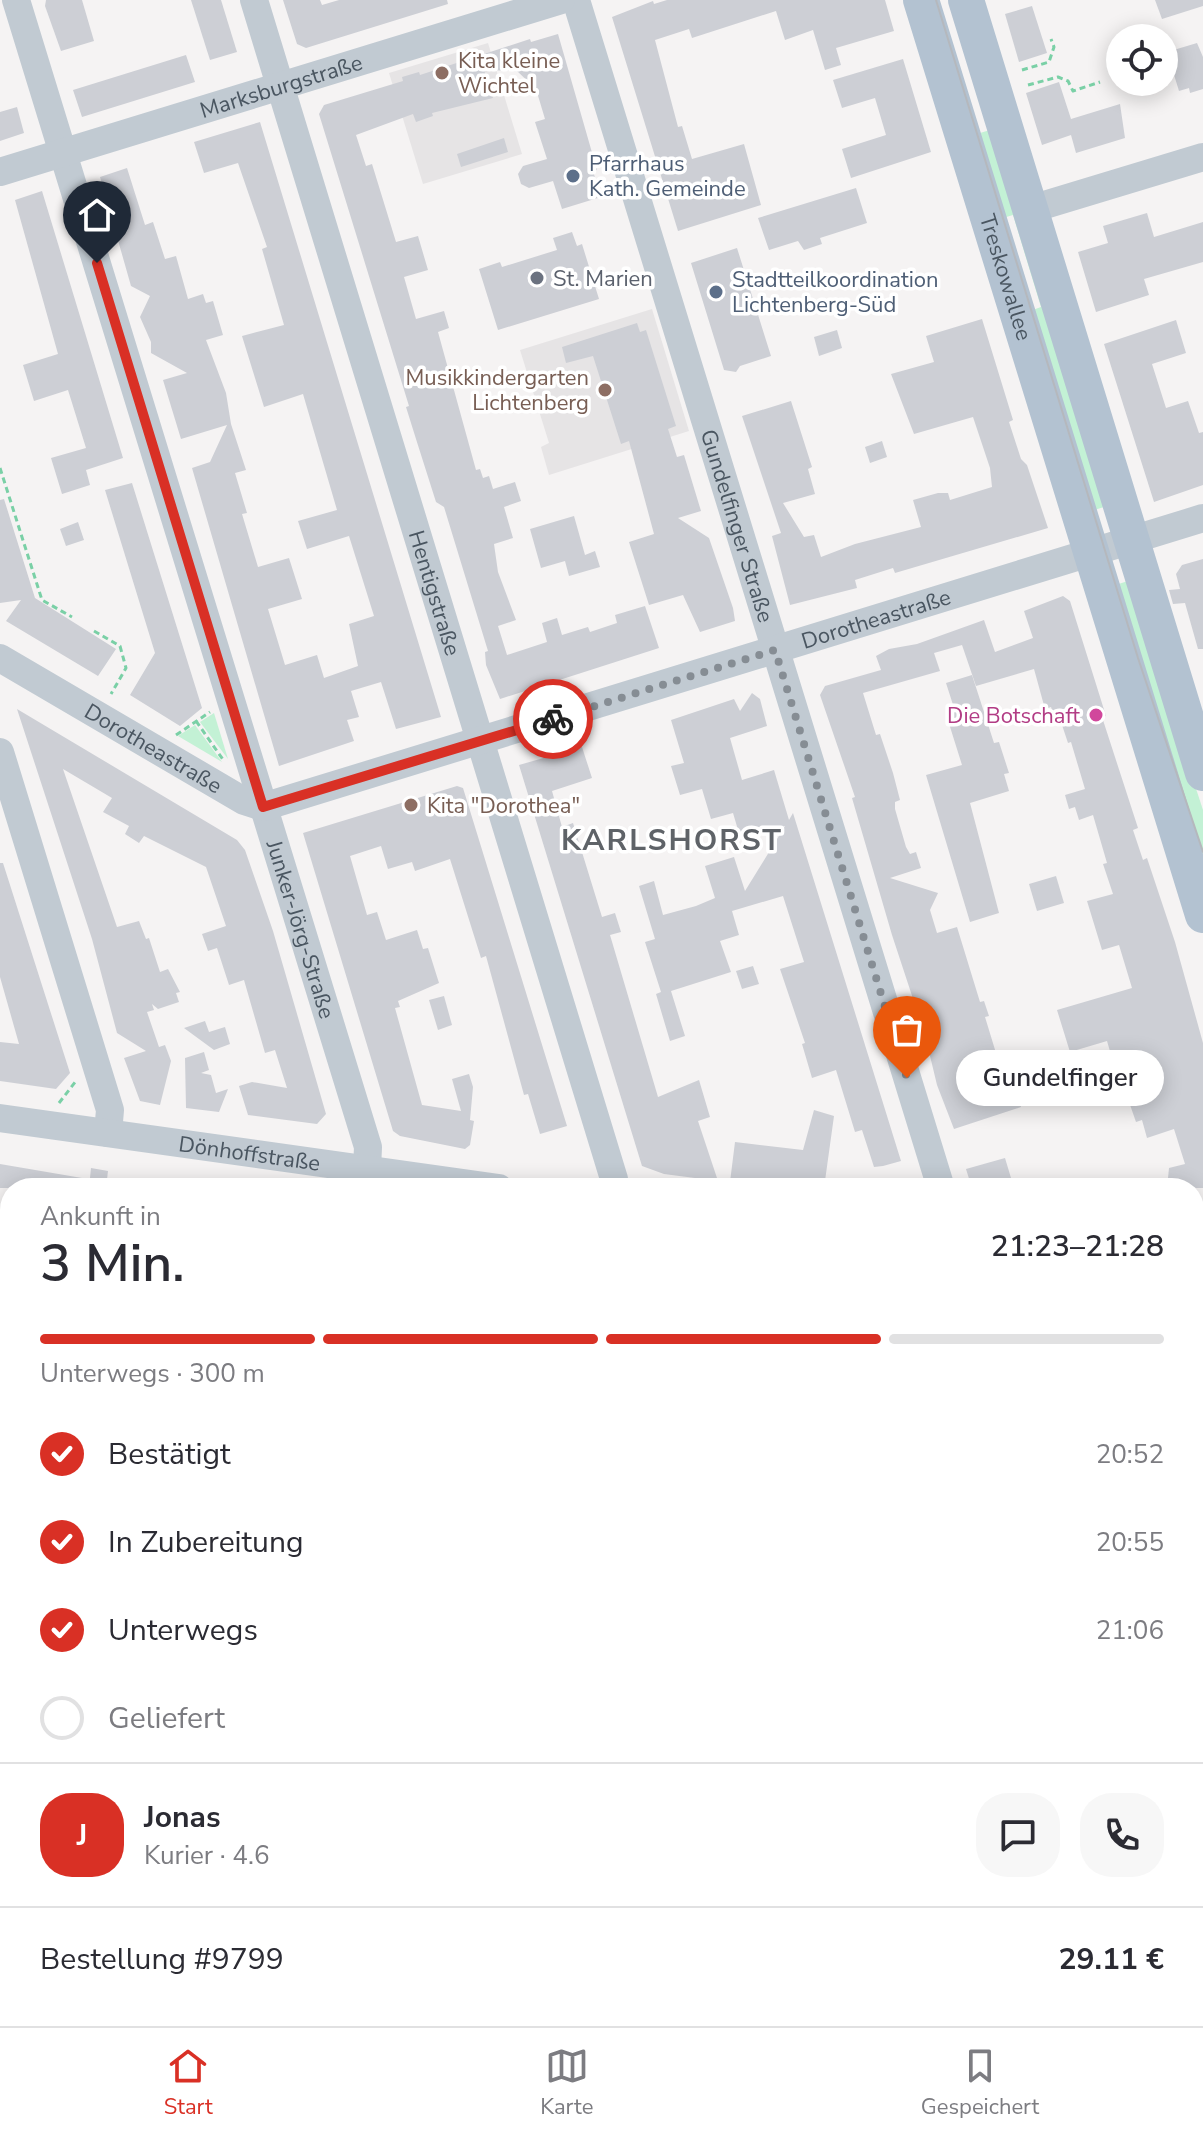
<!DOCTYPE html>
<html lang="de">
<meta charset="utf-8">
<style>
body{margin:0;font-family:"Nunito Sans",sans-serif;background:#f7f7f7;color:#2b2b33;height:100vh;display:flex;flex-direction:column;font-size:30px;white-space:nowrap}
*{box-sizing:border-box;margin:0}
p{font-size:26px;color:#7c7c81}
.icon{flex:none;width:44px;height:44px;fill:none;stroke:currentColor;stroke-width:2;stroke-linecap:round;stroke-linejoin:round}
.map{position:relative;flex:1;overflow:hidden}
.sheet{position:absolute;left:0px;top:1178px;width:1204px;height:848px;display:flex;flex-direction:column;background:#fff;border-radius:32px 32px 0 0;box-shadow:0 4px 20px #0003}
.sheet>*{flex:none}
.controls{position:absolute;left:1106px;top:24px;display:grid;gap:16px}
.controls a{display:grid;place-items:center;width:72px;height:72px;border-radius:50%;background:#fff;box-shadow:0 4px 20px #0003;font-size:40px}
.pin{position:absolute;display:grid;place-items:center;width:68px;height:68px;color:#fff;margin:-82px -34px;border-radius:50% 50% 50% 0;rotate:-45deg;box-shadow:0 0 8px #0007}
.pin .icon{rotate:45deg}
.courier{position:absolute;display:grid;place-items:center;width:80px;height:80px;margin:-40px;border:6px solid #d93025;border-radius:50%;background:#fff;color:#222;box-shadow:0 2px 10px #0007}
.bubble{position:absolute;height:56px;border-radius:28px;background:#fff;box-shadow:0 4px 20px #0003;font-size:26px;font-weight:600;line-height:56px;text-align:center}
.overview em{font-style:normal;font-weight:600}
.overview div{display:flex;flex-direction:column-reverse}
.overview{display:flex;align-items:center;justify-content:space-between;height:136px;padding:0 40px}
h1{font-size:52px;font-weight:600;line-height:60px}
.bar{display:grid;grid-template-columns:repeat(4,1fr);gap:12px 8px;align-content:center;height:96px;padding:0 40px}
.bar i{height:10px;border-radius:6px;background:#e1e1e2}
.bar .selected{background:#d93025}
.bar p{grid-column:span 4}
.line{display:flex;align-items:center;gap:20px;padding:0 40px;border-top:2px solid #e1e1e2}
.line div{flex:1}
.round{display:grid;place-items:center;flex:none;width:84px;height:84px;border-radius:32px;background:#f7f7f7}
ol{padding:0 40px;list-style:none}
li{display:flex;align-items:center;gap:24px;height:88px}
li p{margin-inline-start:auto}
li .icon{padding:8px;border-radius:50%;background:#d93025;color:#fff;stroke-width:4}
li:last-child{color:#7c7c81}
li i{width:44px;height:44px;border:4px solid #e1e1e2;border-radius:50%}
.dock{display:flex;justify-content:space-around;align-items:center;height:112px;border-top:2px solid #e1e1e2;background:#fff;font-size:22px;color:#7c7c81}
.dock a{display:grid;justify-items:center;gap:4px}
.dock .selected{color:#d93025}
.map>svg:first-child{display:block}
</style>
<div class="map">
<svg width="1203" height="2026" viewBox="0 0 1203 2026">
<rect width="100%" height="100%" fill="#f5f3f3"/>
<g fill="#fdf9ef">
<path d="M 1194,1304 L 1203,1305 L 1203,1466 L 1194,1465 Z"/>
<path d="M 1198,1577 L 1203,1578 L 1203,1625 L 1194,1624 Z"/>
<path d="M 1203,1645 L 1203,1808 L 1194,1806 L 1194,1677 L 1198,1677 Z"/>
</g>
<g fill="#e6e4e5">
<path d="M 488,43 L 522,154 L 423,184 L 389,73 Z"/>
<path d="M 652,309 L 689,431 L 549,475 L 541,447 L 549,443 L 520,350 Z"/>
<path d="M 573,2016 L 672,2016 L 671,2026 L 572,2026 Z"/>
</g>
<g fill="#c3f1d5">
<path d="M 990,130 L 1104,507 L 1088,512 L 1027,312 L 1041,307 L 1013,215 L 1003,218 L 980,133 Z"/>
<path d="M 1128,581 L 1203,810 L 1203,865 L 1112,586 Z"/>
<path d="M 214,713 L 228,759 L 200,722 Z"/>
<path d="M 195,725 L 222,762 L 178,736 Z"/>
</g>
<g fill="#cdcfd5">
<path d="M 46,0 L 82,0 L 94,41 L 61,51 L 45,6 Z"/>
<path d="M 191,0 L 221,0 L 237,52 L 210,60 Z"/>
<path d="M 283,0 L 320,0 L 322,5 L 339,0 L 447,0 L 448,4 L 306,48 L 297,44 Z"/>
<path d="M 667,0 L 885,0 L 894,31 L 836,48 L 841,65 L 825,70 L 813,30 L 785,40 L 776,11 L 692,38 L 689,29 L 655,40 L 678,127 L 682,126 L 692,159 L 744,144 L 761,205 L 678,231 L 612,17 L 653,1 L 654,4 Z"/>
<path d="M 1155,0 L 1203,0 L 1203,6 L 1162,19 Z"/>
<path d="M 1032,6 L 1047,53 L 1019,62 L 1005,14 Z"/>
<path d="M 558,34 L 597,170 L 593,171 L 601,197 L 562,209 L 553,181 L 529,188 L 521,184 L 518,174 L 523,166 L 547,159 L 535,122 L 545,119 L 536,89 L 517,71 L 484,70 L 493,98 L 432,113 L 433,116 L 416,122 L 413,114 L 356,135 L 366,166 L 372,164 L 396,242 L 418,236 L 428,270 L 404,277 L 416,319 L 444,311 L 449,328 L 438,332 L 476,470 L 480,469 L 483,478 L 489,476 L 493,489 L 515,482 L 521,501 L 504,507 L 513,538 L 494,544 L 498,572 L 516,620 L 498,626 L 507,655 L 547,642 L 542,623 L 557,618 L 562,635 L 588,627 L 590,632 L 617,623 L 615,615 L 645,606 L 659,648 L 500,699 L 486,665 L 485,652 L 488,651 L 444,507 L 436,502 L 416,439 L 406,407 L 409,406 L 319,114 L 324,105 L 403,81 L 402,77 L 419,72 L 420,75 L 530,39 L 531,42 Z"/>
<path d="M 1197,43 L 1203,57 L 1203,89 L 1190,93 L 1189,88 L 1179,91 L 1167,52 Z"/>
<path d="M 186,55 L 195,82 L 82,117 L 73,90 Z"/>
<path d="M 903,59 L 931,152 L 851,178 L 842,149 L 886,135 L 875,98 L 842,108 L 833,80 Z"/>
<path d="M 1059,82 L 1071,119 L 1120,104 L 1125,138 L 1076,153 L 1071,135 L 1042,145 L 1026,93 Z"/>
<path d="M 17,107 L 24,133 L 0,141 L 0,112 Z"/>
<path d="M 260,122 L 441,717 L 396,729 L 381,682 L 351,691 L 359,717 L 347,720 L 354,741 L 279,766 L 192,468 L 210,462 L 227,425 L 181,439 L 163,380 L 187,373 L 151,353 L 151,342 L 140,317 L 150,296 L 131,286 L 100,177 L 127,168 L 145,225 L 153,222 L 165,259 L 176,256 L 188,299 L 203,294 L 206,303 L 213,301 L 223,335 L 206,340 L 226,393 L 231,424 L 246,470 L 235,473 L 247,513 L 242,514 L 258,567 L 289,558 L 302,599 L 268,609 L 285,665 L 317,655 L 324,678 L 358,666 L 349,624 L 374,616 L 349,536 L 307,549 L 298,521 L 337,510 L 303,394 L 264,407 L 242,336 L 284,325 L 262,249 L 267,247 L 238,163 L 204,173 L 194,142 Z"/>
<path d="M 504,138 L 508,152 L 461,167 L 457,154 Z"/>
<path d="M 856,188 L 867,223 L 820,238 L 822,244 L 804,250 L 798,241 L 769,250 L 758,218 Z"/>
<path d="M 42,191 L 123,458 L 86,470 L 90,485 L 62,494 L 51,458 L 86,448 L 68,390 L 34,401 L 23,365 L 58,354 L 15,200 Z"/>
<path d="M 1147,213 L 1154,237 L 1203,222 L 1203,262 L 1144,279 L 1149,295 L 1096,312 L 1078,252 L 1108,243 L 1103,226 Z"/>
<path d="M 572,232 L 577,246 L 582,244 L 599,299 L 498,330 L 479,269 L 500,262 L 502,267 L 557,250 L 553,238 Z"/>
<path d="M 737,248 L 771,356 L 740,366 L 736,372 L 724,370 L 691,263 Z"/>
<path d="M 982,319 L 1013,420 L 1009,422 L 1021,459 L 1027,465 L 1048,528 L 895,573 L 893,568 L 855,580 L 857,588 L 790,605 L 772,536 L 781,533 L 742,416 L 791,401 L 812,467 L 808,469 L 815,494 L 783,503 L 804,537 L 814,535 L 821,557 L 855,544 L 921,527 L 913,500 L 938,493 L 948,493 L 950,500 L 992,487 L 990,468 L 973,417 L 914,434 L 891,374 L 934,362 L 926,336 Z"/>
<path d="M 1176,320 L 1186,353 L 1152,364 L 1166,408 L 1188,401 L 1199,433 L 1203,432 L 1203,485 L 1154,502 L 1104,344 Z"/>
<path d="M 637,323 L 640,332 L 646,330 L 676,426 L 668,429 L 677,457 L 684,455 L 701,511 L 678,518 L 709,538 L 733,608 L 735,621 L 700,632 L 683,595 L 649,605 L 629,542 L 654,534 L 629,441 L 621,444 L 593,356 L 566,363 L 562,347 Z"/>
<path d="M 837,330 L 842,348 L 819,356 L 814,337 Z"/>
<path d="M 882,441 L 887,457 L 870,463 L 865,447 Z"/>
<path d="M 132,483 L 202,708 L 180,726 L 130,695 L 155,653 L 105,490 Z"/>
<path d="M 4,499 L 35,598 L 116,649 L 98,676 L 6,621 L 21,600 L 0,603 L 0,500 Z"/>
<path d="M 574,516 L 585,555 L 595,551 L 600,567 L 569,576 L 565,561 L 541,568 L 530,529 Z"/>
<path d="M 78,522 L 84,540 L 66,546 L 60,529 Z"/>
<path d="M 1203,559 L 1203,649 L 1198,649 L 1185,603 L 1173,604 L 1169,590 L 1180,589 L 1176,574 L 1182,565 Z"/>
<path d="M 1063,596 L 1070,601 L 1106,716 L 1102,717 L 1138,828 L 1133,830 L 1143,860 L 1147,858 L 1175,942 L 1203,1043 L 1203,1188 L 1167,1188 L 1169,1168 L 1185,1164 L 1174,1129 L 1147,1138 L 1142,1120 L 1136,1122 L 1121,1079 L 1118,1079 L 1107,1041 L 1070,1052 L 1057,1010 L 1132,988 L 1119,945 L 1102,950 L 1087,901 L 1113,894 L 1103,864 L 1107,863 L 1093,815 L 1079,820 L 1075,807 L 1069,809 L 1065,795 L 1085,789 L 1071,742 L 1068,743 L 1059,716 L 1055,718 L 1051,707 L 1045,709 L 1034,669 L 976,686 L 962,645 L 934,653 L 940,671 L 863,693 L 876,735 L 880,734 L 893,773 L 900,800 L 895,802 L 895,809 L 906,847 L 910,854 L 916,852 L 921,868 L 890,878 L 938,893 L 930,910 L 937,933 L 957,927 L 980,1002 L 984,1001 L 989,1016 L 985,1017 L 996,1053 L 1004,1051 L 1016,1077 L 1012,1078 L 1021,1107 L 954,1129 L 937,1085 L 925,1035 L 921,1036 L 916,1021 L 920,1020 L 892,935 L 852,798 L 855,797 L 820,695 L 825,686 L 881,670 L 876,656 L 889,649 L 917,644 L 984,620 L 995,652 L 1033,638 L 1024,611 Z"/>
<path d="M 972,675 L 994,743 L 999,742 L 1009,773 L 1004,774 L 1009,791 L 970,803 L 999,913 L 970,922 L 926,775 L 962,765 L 946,714 L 955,711 L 946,683 Z"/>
<path d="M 752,693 L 760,699 L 767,726 L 730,738 L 742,780 L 774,770 L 789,820 L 793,813 L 901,1161 L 883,1166 L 874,1167 L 862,1130 L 855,1132 L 836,1070 L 812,1078 L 802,1044 L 805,1043 L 780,969 L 804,962 L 783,896 L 732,911 L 739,935 L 720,941 L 731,972 L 671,991 L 685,1036 L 670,1041 L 656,994 L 661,992 L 645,942 L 655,939 L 639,886 L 654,881 L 663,915 L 696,906 L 715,898 L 705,866 L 734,857 L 745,891 L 785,826 L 741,840 L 733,813 L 711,819 L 702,789 L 680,795 L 671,766 L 684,763 L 671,720 L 734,699 L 740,711 Z"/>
<path d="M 17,709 L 237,840 L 245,850 L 273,931 L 326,1114 L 317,1124 L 248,1115 L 239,1086 L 252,1082 L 287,1088 L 275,1050 L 265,1053 L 244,980 L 229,985 L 217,948 L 208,951 L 202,934 L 226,926 L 206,867 L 144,836 L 139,843 L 125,834 L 129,826 L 103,812 L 112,798 L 63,769 L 117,927 L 139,921 L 146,939 L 149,938 L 160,972 L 168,969 L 180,992 L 176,993 L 179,1002 L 158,1009 L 152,1004 L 154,1010 L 147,1012 L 159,1047 L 165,1045 L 171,1061 L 160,1105 L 140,1101 L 124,1058 L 146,1051 L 117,1033 L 92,939 Z"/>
<path d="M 582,747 L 592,778 L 552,791 L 562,827 L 573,823 L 602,917 L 615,913 L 621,932 L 610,935 L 658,1097 L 699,1080 L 710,1117 L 698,1121 L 718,1181 L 664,1174 L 642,1166 L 519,765 Z"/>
<path d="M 457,786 L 463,788 L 567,1126 L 540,1134 L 528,1094 L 524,1095 L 486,956 L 481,958 L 450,859 L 415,871 L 412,862 L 388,869 L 381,846 L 350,856 L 367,915 L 377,912 L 386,940 L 417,930 L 423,949 L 428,948 L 439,983 L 398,1001 L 400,1007 L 395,1008 L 422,1105 L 461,1111 L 452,1079 L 469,1074 L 473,1087 L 470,1120 L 474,1121 L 470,1145 L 465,1149 L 400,1136 L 393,1131 L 303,833 Z"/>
<path d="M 0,863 L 3,863 L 70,1073 L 56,1089 L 0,1081 L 0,1042 L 19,1044 L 0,977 Z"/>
<path d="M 1056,876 L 1064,903 L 1037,911 L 1029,884 Z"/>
<path d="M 753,966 L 759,984 L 742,989 L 736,971 Z"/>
<path d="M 444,996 L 452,1025 L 438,1030 L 429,1000 Z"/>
<path d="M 205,1021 L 209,1032 L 225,1027 L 230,1044 L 214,1050 L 184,1028 Z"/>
<path d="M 204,1052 L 209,1070 L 201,1073 L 211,1075 L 216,1093 L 228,1089 L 219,1112 L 186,1108 L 185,1058 Z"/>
<path d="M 814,1110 L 834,1116 L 824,1188 L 730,1182 L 735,1142 L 803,1150 Z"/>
<path d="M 1005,1158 L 1014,1188 L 972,1188 L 966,1169 Z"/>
<path d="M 0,1164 L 82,1178 L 81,1188 L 0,1188 Z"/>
<path d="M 91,1168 L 108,1171 L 106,1188 L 89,1188 Z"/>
</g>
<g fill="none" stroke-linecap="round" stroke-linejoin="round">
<g stroke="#7ad0a6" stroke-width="3" stroke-dasharray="6 4" stroke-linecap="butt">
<path d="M 1022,70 L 1049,62 L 1054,47 L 1051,39"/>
<path d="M 1028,85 L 1058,77 L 1068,81 L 1073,91 L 1100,82"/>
<path d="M 0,468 L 42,600 L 72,617"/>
<path d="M 94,631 L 120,646 L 126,668 L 111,694"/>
<path d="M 196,721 L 224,761"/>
<path d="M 176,735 L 210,712"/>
<path d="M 59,1103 L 76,1081"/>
</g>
<g stroke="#c1cad2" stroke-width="28">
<path id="s1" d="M 16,0 L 368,1147 L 367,1169"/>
<path id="s2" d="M 254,0 L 614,1179 L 613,1188"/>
<path id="s3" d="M 576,0 L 941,1188"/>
<path id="s4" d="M 0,172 L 561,0"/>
<path d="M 1028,210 L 1203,157"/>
<path id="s5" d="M 0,658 L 244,801 L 263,807 L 1203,518"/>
<path d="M 0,752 L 110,1110 L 108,1133"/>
<path id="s6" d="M 0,1118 L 499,1188"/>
<path d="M 1194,1281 L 1203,1282"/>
<path d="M 0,1572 L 10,1578"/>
<path d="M 1194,1824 L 1203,1825"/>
<path d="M 211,2026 L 212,2016"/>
<path d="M 547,2026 L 548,2016"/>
<path d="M 794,2026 L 795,2016"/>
<path d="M 1036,2026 L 1037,2016"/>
</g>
<g stroke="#b3c2d1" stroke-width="36">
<path id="s7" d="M 921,0 L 1203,915"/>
<path d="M 966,0 L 1203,773"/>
</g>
<g stroke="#b5b8bd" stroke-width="2">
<path d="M 936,0 L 1138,658 L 1203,852"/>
<path d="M 0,1335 L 10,1337"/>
<path d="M 1194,1490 L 1203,1491"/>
<path d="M 1194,1520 L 1203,1521"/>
</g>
<defs>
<g id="rail">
<path d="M 0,1365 L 10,1367"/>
<path d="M 0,1395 L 10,1396"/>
<path d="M 1194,1540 L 1203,1541"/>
<path d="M 1194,1552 L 1203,1553"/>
</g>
</defs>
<use href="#rail" stroke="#b5b8bd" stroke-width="9"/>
<use href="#rail" stroke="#fff" stroke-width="6" stroke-dasharray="18" stroke-linecap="butt"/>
</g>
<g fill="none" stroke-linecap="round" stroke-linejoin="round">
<path stroke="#868d94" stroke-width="8" stroke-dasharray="0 14.4" d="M 553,719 L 775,650 L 907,1078"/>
<path stroke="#d93025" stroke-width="10" d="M 97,263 L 263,807 L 553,719"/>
</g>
<g fill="#8d6e63" stroke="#fff" stroke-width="3">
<circle cx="442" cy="73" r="8"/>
<circle cx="605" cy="390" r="8"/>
<circle cx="411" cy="805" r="8"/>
</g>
<g fill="#5c6f8a" stroke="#fff" stroke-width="3">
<circle cx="573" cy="176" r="8"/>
<circle cx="716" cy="292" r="8"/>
</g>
<circle fill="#6b7280" stroke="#fff" stroke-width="3" cx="537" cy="278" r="8"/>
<circle fill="#d1479c" stroke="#fff" stroke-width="3" cx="1096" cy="715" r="8"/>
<g text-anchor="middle" stroke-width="7" stroke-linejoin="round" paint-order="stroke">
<g font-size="22" fill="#785e54" stroke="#fff" text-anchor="start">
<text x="458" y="68">Kita kleine<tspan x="458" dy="25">Wichtel</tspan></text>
<text x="589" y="385" text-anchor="end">Musikkindergarten<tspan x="589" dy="25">Lichtenberg</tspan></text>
<text x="427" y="813">Kita "Dorothea"</text>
</g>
<g font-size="22" fill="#4a5661" stroke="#fff">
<text dy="8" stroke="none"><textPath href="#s4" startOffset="294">Marksburgstraße</textPath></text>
<text dy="8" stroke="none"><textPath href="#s7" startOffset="290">Treskowallee</textPath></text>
<text dy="8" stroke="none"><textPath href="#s3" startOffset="550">Gundelfinger Straße</textPath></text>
<text dy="8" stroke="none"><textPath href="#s2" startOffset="620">Hentigstraße</textPath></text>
<text dy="8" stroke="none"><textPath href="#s5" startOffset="944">Dorotheastraße</textPath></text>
<text dy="8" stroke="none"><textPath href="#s5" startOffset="178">Dorotheastraße</textPath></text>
<text dy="8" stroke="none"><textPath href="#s1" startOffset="972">Junker-Jörg-Straße</textPath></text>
<text dy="8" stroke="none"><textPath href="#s6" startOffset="252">Dönhoffstraße</textPath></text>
</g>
<g font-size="22" fill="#4e5e75" stroke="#fff" text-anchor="start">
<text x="589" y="171">Pfarrhaus<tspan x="589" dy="25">Kath. Gemeinde</tspan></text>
<text x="732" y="287">Stadtteilkoordination<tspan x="732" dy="25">Lichtenberg-Süd</tspan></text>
</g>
<g font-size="22" fill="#5b616d" stroke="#fff" text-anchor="start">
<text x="553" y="286">St. Marien</text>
</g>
<g font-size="22" fill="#b23c85" stroke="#fff" text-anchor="end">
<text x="1080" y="723">Die Botschaft</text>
</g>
<g font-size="30" font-weight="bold" letter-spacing="2" fill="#5f6368" stroke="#fff">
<text x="672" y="850">KARLSHORST</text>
</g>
</g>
</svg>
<div class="controls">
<a><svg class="icon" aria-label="locate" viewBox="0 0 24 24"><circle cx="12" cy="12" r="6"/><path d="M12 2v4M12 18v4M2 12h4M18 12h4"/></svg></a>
</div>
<div class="pin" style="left:907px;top:1078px;background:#ea580c"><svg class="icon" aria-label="bag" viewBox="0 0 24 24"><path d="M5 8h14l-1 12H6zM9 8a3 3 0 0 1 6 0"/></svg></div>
<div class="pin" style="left:97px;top:263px;background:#1f2937"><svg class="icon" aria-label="home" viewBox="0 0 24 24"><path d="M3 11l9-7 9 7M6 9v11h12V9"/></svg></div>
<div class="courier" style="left:553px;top:719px"><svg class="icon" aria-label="bike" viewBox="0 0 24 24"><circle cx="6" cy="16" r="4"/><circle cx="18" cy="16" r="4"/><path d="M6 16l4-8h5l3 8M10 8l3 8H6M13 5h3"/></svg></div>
<div class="bubble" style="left:956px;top:1050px;width:208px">Gundelfinger</div>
<section class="sheet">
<div class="overview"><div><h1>3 Min.</h1><p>Ankunft in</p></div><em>21:23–21:28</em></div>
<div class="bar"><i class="selected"></i><i class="selected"></i><i class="selected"></i><i></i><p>Unterwegs · 300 m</p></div>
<ol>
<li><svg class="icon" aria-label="check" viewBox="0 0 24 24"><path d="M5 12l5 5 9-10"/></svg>Bestätigt<p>20:52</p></li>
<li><svg class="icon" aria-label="check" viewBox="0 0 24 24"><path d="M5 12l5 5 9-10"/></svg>In Zubereitung<p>20:55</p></li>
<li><svg class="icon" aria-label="check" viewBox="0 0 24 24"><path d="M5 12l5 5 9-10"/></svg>Unterwegs<p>21:06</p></li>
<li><i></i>Geliefert</li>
</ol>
<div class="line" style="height:144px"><b class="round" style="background:#d93025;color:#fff">J</b><div><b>Jonas</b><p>Kurier · 4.6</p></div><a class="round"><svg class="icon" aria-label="chat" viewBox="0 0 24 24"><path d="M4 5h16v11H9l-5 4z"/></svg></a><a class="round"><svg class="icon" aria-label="phone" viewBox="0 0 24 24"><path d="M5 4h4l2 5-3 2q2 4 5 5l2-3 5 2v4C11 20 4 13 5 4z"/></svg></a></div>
<div class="line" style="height:104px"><div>Bestellung #9799</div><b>29.11 €</b></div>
</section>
</div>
<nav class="dock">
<a class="selected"><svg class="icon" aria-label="home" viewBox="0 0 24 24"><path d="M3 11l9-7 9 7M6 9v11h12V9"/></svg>Start</a>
<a><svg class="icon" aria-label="map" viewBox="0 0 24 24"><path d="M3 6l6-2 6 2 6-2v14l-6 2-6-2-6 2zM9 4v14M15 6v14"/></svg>Karte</a>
<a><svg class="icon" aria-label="saved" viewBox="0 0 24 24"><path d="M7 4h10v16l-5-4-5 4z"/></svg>Gespeichert</a>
</nav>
